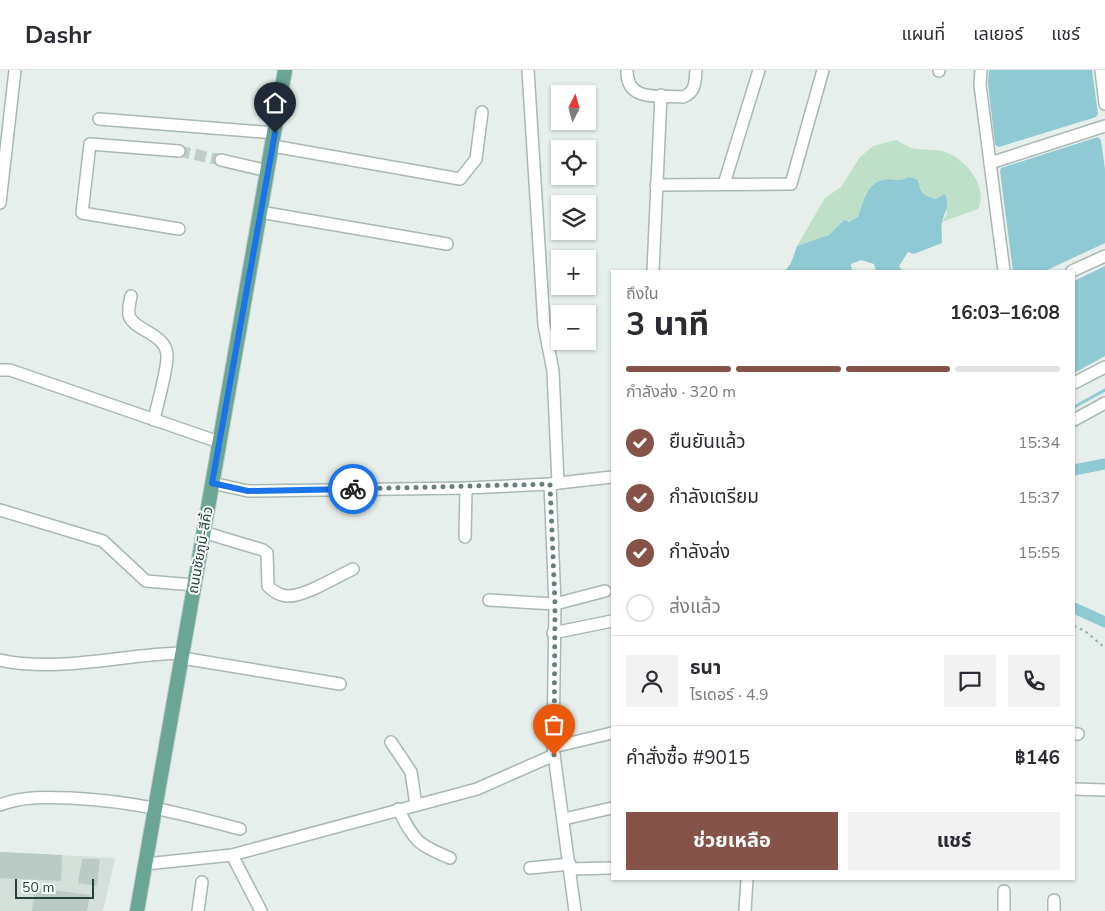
<!DOCTYPE html>
<html lang="th">
<meta charset="utf-8">
<style>
body{margin:0;font-family:"Nunito Sans","Noto Sans Thai",sans-serif;background:#f2f2f3;color:#2b2b33;height:100vh;display:flex;flex-direction:column;font-size:19px;white-space:nowrap}
*{box-sizing:border-box;margin:0}
p{font-size:16px;color:#7c7c81}
.icon{flex:none;width:28px;height:28px;fill:none;stroke:currentColor;stroke-width:2;stroke-linecap:round;stroke-linejoin:round}
.map{position:relative;flex:1;overflow:hidden}
.details{position:absolute;left:611px;top:200px;width:464px;height:610px;display:flex;flex-direction:column;background:#fff;border-radius:0px;box-shadow:0 1px 4px #0004}
.details>*{flex:none}
.needle{width:32px;rotate:6deg}
.controls{position:absolute;left:551px;top:15px;display:grid;gap:10px}
.controls a{display:grid;place-items:center;width:45px;height:45px;border-radius:0px;background:#fff;box-shadow:0 1px 4px #0004;font-size:25px}
.scale{position:absolute;left:15px;bottom:12px;width:79px;box-sizing:border-box;padding-left:5px;border:2px solid #24423a;border-top:0;font-size:14px;line-height:18px;white-space:nowrap;color:#24423a;-webkit-text-stroke:4px #f7fbf9;paint-order:stroke}
.pin{position:absolute;display:grid;place-items:center;width:42px;height:42px;color:#fff;margin:-51px -21px;border-radius:50% 50% 50% 0;rotate:-45deg;box-shadow:0 0 5px #0007}
.pin .icon{rotate:45deg}
.courier{position:absolute;display:grid;place-items:center;width:50px;height:50px;margin:-25px;border:4px solid #1a73e8;border-radius:50%;background:#fff;color:#222;box-shadow:0 1px 6px #0007}
.overview em{font-style:normal;font-weight:700}
.overview div{display:flex;flex-direction:column-reverse}
.overview{display:flex;align-items:center;justify-content:space-between;height:85px;padding:0 15px}
h1{font-size:32px;font-weight:700;line-height:38px}
.bar{display:grid;grid-template-columns:repeat(4,1fr);gap:8px 5px;align-content:center;height:60px;padding:0 15px}
.bar i{height:6px;border-radius:4px;background:#e1e1e2}
.bar .active{background:#855347}
.bar p{grid-column:span 4}
.line{display:flex;align-items:center;gap:12px;padding:0 15px;border-top:1px solid #e1e1e2}
.line div{flex:1}
.round{display:grid;place-items:center;flex:none;width:52px;height:52px;border-radius:0px;background:#f2f2f3}
ol{padding:0 15px;list-style:none}
li{display:flex;align-items:center;gap:15px;height:55px}
li p{margin-inline-start:auto}
li .icon{padding:5px;border-radius:50%;background:#855347;color:#fff;stroke-width:4}
li:last-child{color:#7c7c81}
li i{width:28px;height:28px;border:2px solid #e1e1e2;border-radius:50%}
.cta{display:flex;gap:10px;margin-top:auto;padding:10px 15px}
.cta a{flex:1;height:58px;border-radius:0px;background:#855347;color:#fff;font-size:20px;font-weight:700;line-height:58px;text-align:center}
.cta a+a{background:#f2f2f3;color:#2b2b33}
header{display:flex;align-items:center;gap:30px;box-sizing:border-box;height:70px;padding:0 25px;background:#fff;border-bottom:1px solid #e1e1e2}
header strong{font-size:24px}
nav{display:flex;gap:28px;margin-inline-start:auto;font-size:18px}
.map>svg:first-child{display:block}
</style>
<header>
<strong>Dashr</strong>
<nav><a>แผนที่</a><a>เลเยอร์</a><a>แชร์</a></nav>
</header>
<div class="map">
<svg width="1105" height="841" viewBox="0 0 1105 841">
<rect width="100%" height="100%" fill="#e6efeb"/>
<path fill="#d4dfda" d="M 0,782 L 115,788 L 103,841 L 0,841 Z"/>
<path fill="#bfe0c8" d="M 896,70 C 902,73 911,79 917,79 C 928,80 938,79 948,83 C 967,91 989,118 978,139 L 942,152 L 947,143 L 936,129 L 926,127 L 899,112 L 883,110 L 862,137 L 858,147 L 849,152 L 844,150 L 829,165 L 797,176 L 825,128 L 841,117 L 860,87 L 873,76 Z"/>
<g fill="#8ec9d4">
<path d="M 989,0 L 1092,0 L 1098,44 L 1096,47 L 999,77 L 995,75 L 988,13 Z"/>
<path d="M 1098,67 L 1101,70 L 1105,100 L 1105,173 L 1045,201 L 1013,201 L 1000,101 L 1001,98 Z"/>
<path d="M 909,107 L 918,110 C 920,123 923,126 936,129 L 945,124 C 950,136 945,140 942,152 C 941,158 942,167 942,173 L 914,184 L 908,182 L 899,196 L 902,201 L 876,201 L 874,194 L 861,190 L 851,194 L 852,201 L 785,201 L 791,193 L 797,176 L 829,165 L 844,150 L 849,152 L 858,147 C 863,134 866,114 883,110 C 894,107 894,114 909,107 Z"/>
<path d="M 1105,196 L 1105,286 L 1074,303 L 1074,211 Z"/>
</g>
<g fill="none" stroke-linecap="round" stroke-linejoin="round">
<path stroke="#8ec9d4" stroke-width="3" d="M 1074,337 L 1105,320"/>
<g stroke="#8ec9d4" stroke-width="11">
<path d="M 1074,400 L 1105,394"/>
<path d="M 1074,538 L 1105,552"/>
</g>
</g>
<g fill="#bbcac4">
<path d="M 0,782 L 62,785 L 61,811 L 0,808 Z"/>
<path d="M 82,789 L 100,789 L 97,816 L 78,813 Z"/>
<path d="M 35,818 L 90,825 L 87,841 L 32,841 Z"/>
</g>
<g fill="none" stroke-linecap="round" stroke-linejoin="round">
<path stroke="#bfccc8" stroke-width="11" stroke-dasharray="11 5.5" stroke-linecap="butt" d="M 179,81 L 221,90"/>
<defs>
<g id="minor">
<path d="M 528,0 L 544,255 L 553,301 L 558,413"/>
<path d="M 627,0 C 626,33 660,25 683,27 C 696,22 695,12 696,0"/>
<path d="M 981,0 L 980,15 L 1004,201"/>
<path d="M 1101,0 L 1105,34"/>
<path d="M 939,1 L 939,0"/>
<path d="M 99,49 L 275,63"/>
<path d="M 273,76 L 460,109 L 476,89 L 482,42"/>
<path d="M 179,81 L 90,74 L 82,143 L 179,159"/>
<path d="M 221,90 L 268,101"/>
<path d="M 990,93 L 1105,56"/>
<path d="M 724,114 L 759,0"/>
<path d="M 656,115 L 791,114 L 823,0"/>
<path d="M 0,133 L 15,0"/>
<path d="M 260,142 L 447,174"/>
<path d="M 653,201 L 661,25"/>
<path d="M 1072,201 L 1105,186"/>
<path d="M 131,226 C 130,231 128,239 129,245 C 132,260 166,263 167,285 C 168,298 157,335 154,350"/>
<path d="M 0,300 L 10,300 L 219,372"/>
<path d="M 1074,313 L 1105,297"/>
<path d="M 1074,350 L 1105,333"/>
<path d="M 212,413 L 248,421 L 466,418 L 550,414 L 612,407"/>
<path d="M 550,414 L 555,534 L 553,677 L 575,841"/>
<path d="M 0,440 L 103,471 L 146,511 L 194,515"/>
<path d="M 203,462 L 263,480 L 267,483 L 268,516 C 272,521 281,526 288,526 C 306,526 336,507 353,499"/>
<path d="M 465,467 L 466,418"/>
<path d="M 489,530 L 555,534 L 605,521"/>
<path d="M 553,563 L 612,551"/>
<path d="M 182,588 L 340,614"/>
<path d="M 0,590 C 59,603 123,584 183,583"/>
<path d="M 1074,664 L 1078,664"/>
<path d="M 391,672 L 411,702 L 416,735"/>
<path d="M 553,677 L 612,663"/>
<path d="M 1074,719 L 1105,720"/>
<path d="M 0,735 C 23,726 48,727 71,728 C 133,731 180,743 240,759"/>
<path d="M 398,739 C 415,771 416,774 450,788"/>
<path d="M 564,749 L 612,738"/>
<path d="M 232,785 L 261,841"/>
<path d="M 146,794 L 232,785 L 477,719 L 554,685"/>
<path d="M 530,798 L 570,794"/>
<path d="M 570,799 L 609,798"/>
<path d="M 198,841 L 202,812"/>
<path d="M 745,841 L 747,809"/>
<path d="M 1004,841 L 1004,821"/>
<path d="M 1054,841 L 1054,830"/>
</g>
<path id="major" d="M 137,841 L 285,0"/>
</defs>
<use href="#minor" stroke="#a8b8b2" stroke-width="14"/>
<use href="#major" stroke="#c2cac8" stroke-width="16"/>
<path stroke="#86b3a5" stroke-width="2" stroke-dasharray="2.5 4" stroke-linecap="butt" d="M 1074,556 L 1085,561 L 1105,578"/>
<use href="#minor" stroke="#fff" stroke-width="11"/>
<use href="#major" stroke="#6aa596" stroke-width="14"/>
</g>
<g fill="none" stroke-linecap="round" stroke-linejoin="round">
<path stroke="#687f78" stroke-width="5" stroke-dasharray="0 9" d="M 353,419 L 550,414 L 555,534 L 554,685"/>
<path stroke="#1a73e8" stroke-width="6" d="M 275,63 L 212,413 L 248,421 L 353,419"/>
</g>
<g text-anchor="middle" stroke-width="4" stroke-linejoin="round" paint-order="stroke">
<g font-size="14" fill="#24423a" stroke="#f7fbf9">
<text transform="translate(200 480) rotate(-80)" y="5">ถนนชัยภูมิ-สีคิ้ว</text>
</g>
</g>
</svg>
<div class="controls">
<a><svg class="needle" viewBox="-14 -14 28 28"><path d="M0-13l5 13h-10z" fill="#e53935"/><path d="M0 13l5-13h-10z" fill="#7c7c81"/></svg></a>
<a><svg class="icon" aria-label="locate" viewBox="0 0 24 24"><circle cx="12" cy="12" r="6"/><path d="M12 2v4M12 18v4M2 12h4M18 12h4"/></svg></a>
<a><svg class="icon" aria-label="layers" viewBox="0 0 24 24"><path d="M12 4l9 5-9 5-9-5zM3 14l9 5 9-5"/></svg></a>
<a>+</a>
<a>−</a>
</div>
<div class="scale">50 m</div>
<div class="pin" style="left:554px;top:685px;background:#ea580c"><svg class="icon" aria-label="bag" viewBox="0 0 24 24"><path d="M5 8h14l-1 12H6zM9 8a3 3 0 0 1 6 0"/></svg></div>
<div class="pin" style="left:275px;top:63px;background:#1f2937"><svg class="icon" aria-label="home" viewBox="0 0 24 24"><path d="M3 11l9-7 9 7M6 9v11h12V9"/></svg></div>
<div class="courier" style="left:353px;top:419px"><svg class="icon" aria-label="bike" viewBox="0 0 24 24"><circle cx="6" cy="16" r="4"/><circle cx="18" cy="16" r="4"/><path d="M6 16l4-8h5l3 8M10 8l3 8H6M13 5h3"/></svg></div>
<section class="details">
<div class="overview"><div><h1>3 นาที</h1><p>ถึงใน</p></div><em>16:03–16:08</em></div>
<div class="bar"><i class="active"></i><i class="active"></i><i class="active"></i><i></i><p>กำลังส่ง · 320 m</p></div>
<ol>
<li><svg class="icon" aria-label="check" viewBox="0 0 24 24"><path d="M5 12l5 5 9-10"/></svg>ยืนยันแล้ว<p>15:34</p></li>
<li><svg class="icon" aria-label="check" viewBox="0 0 24 24"><path d="M5 12l5 5 9-10"/></svg>กำลังเตรียม<p>15:37</p></li>
<li><svg class="icon" aria-label="check" viewBox="0 0 24 24"><path d="M5 12l5 5 9-10"/></svg>กำลังส่ง<p>15:55</p></li>
<li><i></i>ส่งแล้ว</li>
</ol>
<div class="line" style="height:90px"><a class="round"><svg class="icon" aria-label="person" viewBox="0 0 24 24"><circle cx="12" cy="8" r="4"/><path d="M4 21q1-7 8-7t8 7"/></svg></a><div><b>ธนา</b><p>ไรเดอร์ · 4.9</p></div><a class="round"><svg class="icon" aria-label="chat" viewBox="0 0 24 24"><path d="M4 5h16v11H9l-5 4z"/></svg></a><a class="round"><svg class="icon" aria-label="phone" viewBox="0 0 24 24"><path d="M5 4h4l2 5-3 2q2 4 5 5l2-3 5 2v4C11 20 4 13 5 4z"/></svg></a></div>
<div class="line" style="height:65px"><div>คำสั่งซื้อ #9015</div><b>฿146</b></div>
<div class="cta"><a>ช่วยเหลือ</a><a>แชร์</a></div>
</section>
</div>
